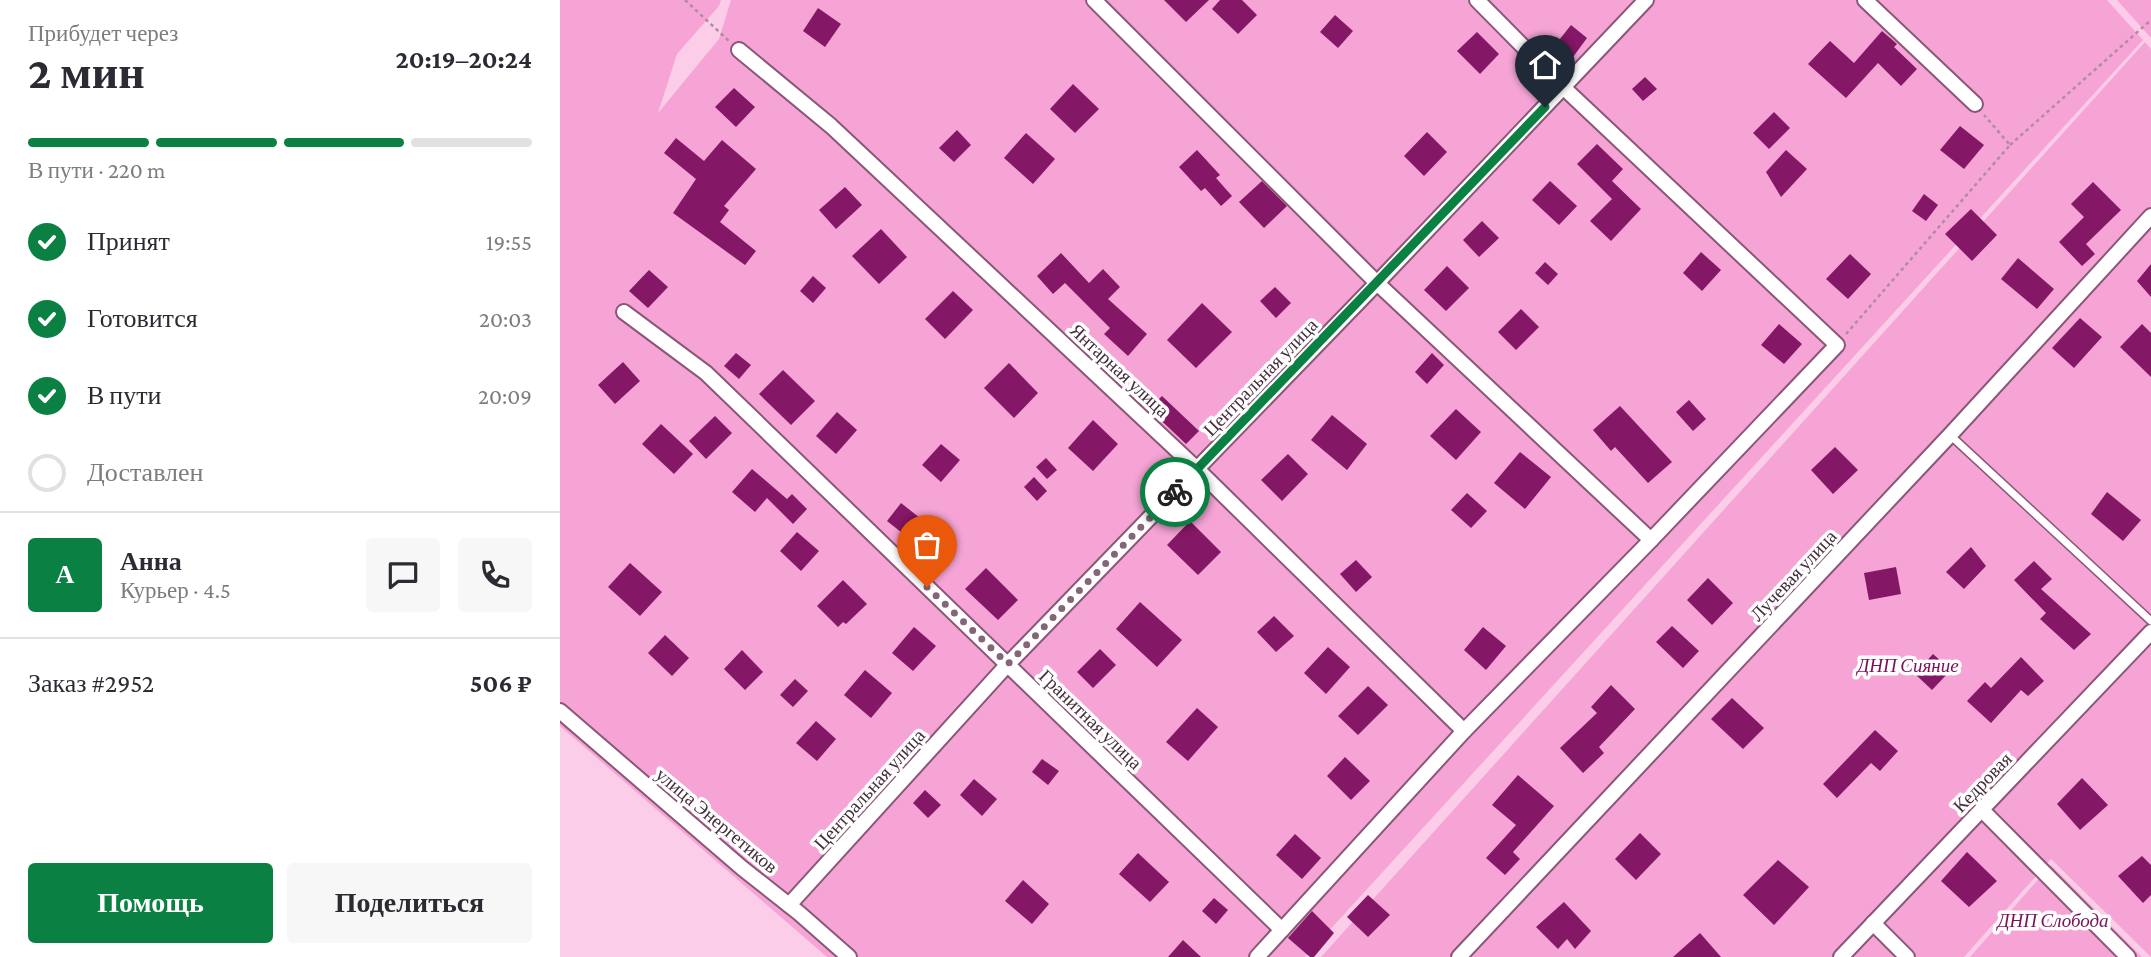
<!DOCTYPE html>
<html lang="ru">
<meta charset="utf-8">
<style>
body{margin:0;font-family:"Crimson Pro",serif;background:#f7f7f7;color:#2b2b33;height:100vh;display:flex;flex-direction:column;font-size:26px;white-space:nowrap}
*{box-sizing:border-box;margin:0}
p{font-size:23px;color:#7c7c81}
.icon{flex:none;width:38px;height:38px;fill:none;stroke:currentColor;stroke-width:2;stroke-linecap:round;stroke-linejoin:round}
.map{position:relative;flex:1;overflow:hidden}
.panel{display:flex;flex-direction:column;background:#fff;width:560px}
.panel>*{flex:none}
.pin{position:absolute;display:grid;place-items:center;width:60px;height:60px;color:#fff;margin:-72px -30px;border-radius:50% 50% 50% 0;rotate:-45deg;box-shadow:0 0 7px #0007}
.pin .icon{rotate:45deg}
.courier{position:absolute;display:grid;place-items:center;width:70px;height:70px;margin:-35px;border:5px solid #0b8043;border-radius:50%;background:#fff;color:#222;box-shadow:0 2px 9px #0007}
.overview em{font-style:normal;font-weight:700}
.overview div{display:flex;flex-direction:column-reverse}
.overview{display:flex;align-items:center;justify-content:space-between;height:119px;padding:0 28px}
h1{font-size:46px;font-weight:700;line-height:52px}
.bar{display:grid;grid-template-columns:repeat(4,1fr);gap:10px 7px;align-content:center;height:84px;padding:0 28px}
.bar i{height:9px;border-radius:5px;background:#e1e1e2}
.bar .current{background:#0b8043}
.bar p{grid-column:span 4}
.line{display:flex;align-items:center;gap:18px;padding:0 28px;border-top:2px solid #e1e1e2}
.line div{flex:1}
.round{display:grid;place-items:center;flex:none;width:74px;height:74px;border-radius:7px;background:#f7f7f7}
ol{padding:0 28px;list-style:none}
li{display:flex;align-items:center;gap:21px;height:77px}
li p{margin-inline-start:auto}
li .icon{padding:7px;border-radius:50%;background:#0b8043;color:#fff;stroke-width:4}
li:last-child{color:#7c7c81}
li i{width:38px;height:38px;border:4px solid #e1e1e2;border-radius:50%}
.cta{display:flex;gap:14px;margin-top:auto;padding:14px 28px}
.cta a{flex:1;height:80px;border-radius:7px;background:#0b8043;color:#fff;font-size:28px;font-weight:700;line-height:80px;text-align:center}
.cta a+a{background:#f7f7f7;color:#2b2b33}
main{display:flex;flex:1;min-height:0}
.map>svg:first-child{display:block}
</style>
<main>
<section class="panel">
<div class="overview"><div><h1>2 мин</h1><p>Прибудет через</p></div><em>20:19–20:24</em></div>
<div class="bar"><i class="current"></i><i class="current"></i><i class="current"></i><i></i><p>В пути · 220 m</p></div>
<ol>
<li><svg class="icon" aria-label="check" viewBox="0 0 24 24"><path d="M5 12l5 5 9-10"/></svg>Принят<p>19:55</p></li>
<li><svg class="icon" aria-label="check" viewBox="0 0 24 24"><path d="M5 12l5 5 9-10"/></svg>Готовится<p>20:03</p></li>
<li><svg class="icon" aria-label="check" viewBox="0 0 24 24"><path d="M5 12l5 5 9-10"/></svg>В пути<p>20:09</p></li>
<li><i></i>Доставлен</li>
</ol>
<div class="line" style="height:126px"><b class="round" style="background:#0b8043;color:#fff">А</b><div><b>Анна</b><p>Курьер · 4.5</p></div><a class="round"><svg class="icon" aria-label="chat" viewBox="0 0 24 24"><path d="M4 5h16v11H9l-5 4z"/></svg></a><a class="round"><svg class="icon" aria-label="phone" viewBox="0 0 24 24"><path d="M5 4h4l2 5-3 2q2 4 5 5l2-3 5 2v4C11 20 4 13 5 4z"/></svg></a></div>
<div class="line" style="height:91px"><div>Заказ #2952</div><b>506 ₽</b></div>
<div class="cta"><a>Помощь</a><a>Поделиться</a></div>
</section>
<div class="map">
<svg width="1591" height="957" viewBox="0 0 1591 957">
<rect width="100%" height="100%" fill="#fccde9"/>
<g fill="#f5a4d5">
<path d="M 0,0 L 161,0 L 159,6 L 117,54 L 98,113 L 159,39 L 171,0 L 1547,0 L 1583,40 L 745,957 L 267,957 L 0,726 Z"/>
<path d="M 1557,0 L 1591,0 L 1591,38 Z"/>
<path d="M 1585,42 L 1591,49 L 1591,957 L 1491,859 L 1404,957 L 761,957 Z"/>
<path d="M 1491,865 L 1582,957 L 1410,957 Z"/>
</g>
<g fill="#841766">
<path d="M 604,0 L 649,0 L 626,22 Z"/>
<path d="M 660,0 L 682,0 L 697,15 L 678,34 L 652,9 Z"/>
<path d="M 258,8 L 281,24 L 265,47 L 243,31 Z"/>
<path d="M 775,15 L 793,31 L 778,48 L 760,32 Z"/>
<path d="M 1011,25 L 1027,38 L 1013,57 L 996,44 Z"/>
<path d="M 1322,31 L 1337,44 L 1334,47 L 1357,69 L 1341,86 L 1318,63 L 1286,98 L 1248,64 L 1270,41 L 1294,63 Z"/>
<path d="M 917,32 L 939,54 L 920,74 L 897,51 Z"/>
<path d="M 1085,77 L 1097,89 L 1083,101 L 1072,89 Z"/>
<path d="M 513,84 L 539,109 L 515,133 L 490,109 Z"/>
<path d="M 174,88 L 195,107 L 176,127 L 155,107 Z"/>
<path d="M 1214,112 L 1230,128 L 1209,149 L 1193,133 Z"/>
<path d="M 1400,126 L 1424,145 L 1404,169 L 1380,150 Z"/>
<path d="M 397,130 L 411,145 L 394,162 L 379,148 Z"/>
<path d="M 867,132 L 887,152 L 864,176 L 844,156 Z"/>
<path d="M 466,133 L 495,159 L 473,184 L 444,158 Z"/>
<path d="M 116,138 L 144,161 L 162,140 L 196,169 L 164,206 L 169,210 L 160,222 L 196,251 L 185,265 L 113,213 L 136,179 L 104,153 Z"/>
<path d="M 1037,144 L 1063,169 L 1052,181 L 1081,209 L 1051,241 L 1030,221 L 1052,199 L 1017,164 Z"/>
<path d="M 637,150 L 660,175 L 656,178 L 672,196 L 661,206 L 645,188 L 641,191 L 619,167 Z"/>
<path d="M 1226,150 L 1247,169 L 1221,197 L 1206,172 Z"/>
<path d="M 702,181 L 727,206 L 704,228 L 679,202 Z"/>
<path d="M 990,181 L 1017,206 L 999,225 L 972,200 Z"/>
<path d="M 1533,182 L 1561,210 L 1526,244 L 1535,254 L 1522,266 L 1499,242 L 1524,217 L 1511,204 Z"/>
<path d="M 285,187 L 302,205 L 276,229 L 259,210 Z"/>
<path d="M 1364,194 L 1378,205 L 1366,221 L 1352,211 Z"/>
<path d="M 1411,209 L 1437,235 L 1412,261 L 1385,234 Z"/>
<path d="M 922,221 L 939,238 L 919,257 L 903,240 Z"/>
<path d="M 321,229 L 347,257 L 319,284 L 292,256 Z"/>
<path d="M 1141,252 L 1161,270 L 1142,291 L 1123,273 Z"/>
<path d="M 501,253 L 529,283 L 543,269 L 560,287 L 548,299 L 587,334 L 568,356 L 544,334 L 550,328 L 505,283 L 493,294 L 477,276 Z"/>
<path d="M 1290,254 L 1311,274 L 1288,299 L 1266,279 Z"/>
<path d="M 1458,258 L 1494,289 L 1477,309 L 1441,279 Z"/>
<path d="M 985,262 L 998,274 L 988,285 L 975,273 Z"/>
<path d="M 1591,264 L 1591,297 L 1577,281 Z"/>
<path d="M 887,266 L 909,288 L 886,311 L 864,290 Z"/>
<path d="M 89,270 L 108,287 L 88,308 L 69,291 Z"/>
<path d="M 253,276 L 266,288 L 253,303 L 240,291 Z"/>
<path d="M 715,287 L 731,303 L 716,318 L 700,301 Z"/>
<path d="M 393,291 L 413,310 L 385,339 L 365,319 Z"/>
<path d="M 642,303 L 672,332 L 636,368 L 607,340 Z"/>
<path d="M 961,309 L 979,327 L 956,350 L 938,332 Z"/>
<path d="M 1520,318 L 1542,337 L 1514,368 L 1492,348 Z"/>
<path d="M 1219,324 L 1242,344 L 1224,364 L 1201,345 Z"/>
<path d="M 1582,324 L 1591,333 L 1591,377 L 1560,347 Z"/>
<path d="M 176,353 L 191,365 L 179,379 L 164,366 Z"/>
<path d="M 872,353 L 884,365 L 867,384 L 855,372 Z"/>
<path d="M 63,362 L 80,381 L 55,404 L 38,385 Z"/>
<path d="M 449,363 L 478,393 L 454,418 L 424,388 Z"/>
<path d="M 223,370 L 255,401 L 231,425 L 199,394 Z"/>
<path d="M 602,396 L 639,431 L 626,444 L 589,409 Z"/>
<path d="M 1129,400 L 1146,419 L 1133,431 L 1116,412 Z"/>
<path d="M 1060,406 L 1112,462 L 1088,483 L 1055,447 L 1051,451 L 1033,430 Z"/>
<path d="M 896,409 L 921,432 L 896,460 L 870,436 Z"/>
<path d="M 277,412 L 297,430 L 276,454 L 256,436 Z"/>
<path d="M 772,415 L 807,444 L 787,470 L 751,440 Z"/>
<path d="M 155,416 L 172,433 L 146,459 L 129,441 Z"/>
<path d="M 533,420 L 558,444 L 533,471 L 508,448 Z"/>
<path d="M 101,424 L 133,454 L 114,474 L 82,444 Z"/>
<path d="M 381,444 L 400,460 L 381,482 L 362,465 Z"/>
<path d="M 1275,447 L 1298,470 L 1273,494 L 1251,470 Z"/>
<path d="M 960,452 L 991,477 L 965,509 L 934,483 Z"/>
<path d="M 728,454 L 748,474 L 722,501 L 701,480 Z"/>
<path d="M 486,458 L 497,470 L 487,479 L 476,467 Z"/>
<path d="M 192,469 L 227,499 L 232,494 L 247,509 L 233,524 L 207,498 L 195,512 L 172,492 Z"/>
<path d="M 474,477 L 487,491 L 477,501 L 464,487 Z"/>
<path d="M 1547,492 L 1581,520 L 1563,541 L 1531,514 Z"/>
<path d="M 907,493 L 927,511 L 911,528 L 891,510 Z"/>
<path d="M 341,503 L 360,518 L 346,536 L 327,521 Z"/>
<path d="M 630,521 L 661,552 L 638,575 L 607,545 Z"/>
<path d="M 237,532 L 259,551 L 241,571 L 220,551 Z"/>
<path d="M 1411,547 L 1426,566 L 1404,589 L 1386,572 Z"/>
<path d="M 796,560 L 812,577 L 796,592 L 780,574 Z"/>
<path d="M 1474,561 L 1492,579 L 1481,589 L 1531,634 L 1514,650 L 1480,619 L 1486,613 L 1454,580 Z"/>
<path d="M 70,563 L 102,592 L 80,616 L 48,587 Z"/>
<path d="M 1336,567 L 1341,594 L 1309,600 L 1304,573 Z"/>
<path d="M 426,568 L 458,600 L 438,620 L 405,589 Z"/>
<path d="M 1148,578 L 1173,603 L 1152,625 L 1127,600 Z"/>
<path d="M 283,580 L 307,604 L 286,624 L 283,622 L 278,627 L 257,606 Z"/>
<path d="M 580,602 L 622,640 L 597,667 L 556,629 Z"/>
<path d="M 714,616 L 734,636 L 716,652 L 697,632 Z"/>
<path d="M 1112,626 L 1139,651 L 1123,668 L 1096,642 Z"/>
<path d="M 354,627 L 376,646 L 353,671 L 332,653 Z"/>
<path d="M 923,627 L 946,646 L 926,670 L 904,650 Z"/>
<path d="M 105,635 L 129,658 L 112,676 L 88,653 Z"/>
<path d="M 768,647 L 790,667 L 766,694 L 744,673 Z"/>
<path d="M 540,649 L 556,665 L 533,688 L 517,672 Z"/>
<path d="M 182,650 L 203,672 L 185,690 L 164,669 Z"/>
<path d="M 1373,654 L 1391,670 L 1372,690 L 1355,674 Z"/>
<path d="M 1461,657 L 1484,681 L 1468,696 L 1461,690 L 1431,723 L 1407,701 L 1425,682 L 1431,688 Z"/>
<path d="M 305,670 L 332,693 L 311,718 L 284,695 Z"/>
<path d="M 235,679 L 248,691 L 233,707 L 220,695 Z"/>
<path d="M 1051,685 L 1075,709 L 1039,747 L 1044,753 L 1023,773 L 1000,748 L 1037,713 L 1031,707 Z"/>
<path d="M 808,686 L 828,705 L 798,735 L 778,716 Z"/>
<path d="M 1172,698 L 1204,728 L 1183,749 L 1151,719 Z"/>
<path d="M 637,708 L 658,727 L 628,761 L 606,742 Z"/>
<path d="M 256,721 L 276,739 L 257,761 L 236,743 Z"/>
<path d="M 1315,730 L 1338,751 L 1320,771 L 1311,763 L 1277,798 L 1263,784 Z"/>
<path d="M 785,757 L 810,781 L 791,800 L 767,776 Z"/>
<path d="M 482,759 L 499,771 L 488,785 L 472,772 Z"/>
<path d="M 958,775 L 994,806 L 953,852 L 960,859 L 945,875 L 926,858 L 956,825 L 932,805 Z"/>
<path d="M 1522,778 L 1548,805 L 1520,830 L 1497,804 Z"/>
<path d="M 414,779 L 437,799 L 422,816 L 400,795 Z"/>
<path d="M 365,790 L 381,805 L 368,818 L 353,803 Z"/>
<path d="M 1080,833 L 1101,854 L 1076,880 L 1055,859 Z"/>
<path d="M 735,834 L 761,858 L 742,879 L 716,855 Z"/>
<path d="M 1407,852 L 1437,881 L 1409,907 L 1381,881 Z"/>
<path d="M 578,853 L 609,882 L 590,902 L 559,874 Z"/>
<path d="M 1582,856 L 1591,865 L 1591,895 L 1583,903 L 1558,876 Z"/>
<path d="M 1218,860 L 1249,887 L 1214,925 L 1183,895 Z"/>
<path d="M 463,880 L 489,904 L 472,924 L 445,901 Z"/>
<path d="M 808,895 L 830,915 L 808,937 L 787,917 Z"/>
<path d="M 654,898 L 668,910 L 656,924 L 642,911 Z"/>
<path d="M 1004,902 L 1031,931 L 1015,949 L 1007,939 L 998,949 L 976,927 Z"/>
<path d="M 752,911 L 774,933 L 754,957 L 750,957 L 728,938 Z"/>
<path d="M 1140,933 L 1161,957 L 1113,957 Z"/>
<path d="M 623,940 L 641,957 L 608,957 Z"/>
</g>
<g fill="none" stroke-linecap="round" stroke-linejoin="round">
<defs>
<path id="lane" d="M 1390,435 L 1591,621"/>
<g id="street">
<path d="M 534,0 L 817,283 L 1091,540"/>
<path d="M 1305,0 L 1415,104"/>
<path d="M 179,50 L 271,126 L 637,469 L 904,731"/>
<path d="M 64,312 L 146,373 L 722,930"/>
<path d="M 0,711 L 182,868 L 239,913 L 289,957"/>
<path d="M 1422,810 L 1568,957"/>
<path d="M 229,905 L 448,664 L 817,283 L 1086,0"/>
<path d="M 1313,923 L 1347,957"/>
<path d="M 697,957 L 904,731 L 1091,540 L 1277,345 L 1004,88 L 917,0"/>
<path d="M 899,957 L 1390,435 L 1591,216"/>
<path d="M 1281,957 L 1591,632"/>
</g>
</defs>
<use href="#lane" stroke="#8a5777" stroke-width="10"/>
<use href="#street" stroke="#8a5777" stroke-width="18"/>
<g stroke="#b08ba1" stroke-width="2.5" stroke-dasharray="3.5 3.5" stroke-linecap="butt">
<path d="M 125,0 L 169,41"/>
<path d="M 1450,145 L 1591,20"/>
<path d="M 1286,334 L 1450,145 L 1424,115"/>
</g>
<use href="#lane" stroke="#fff" stroke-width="7"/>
<use href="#street" stroke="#fff" stroke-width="14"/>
</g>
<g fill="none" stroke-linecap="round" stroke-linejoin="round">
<path stroke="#846678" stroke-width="7" stroke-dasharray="0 12.6" d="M 367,587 L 448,664 L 615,492"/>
<path stroke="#0b8043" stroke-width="9" d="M 615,492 L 985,107"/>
</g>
<g text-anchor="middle" stroke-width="7" stroke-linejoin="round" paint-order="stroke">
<g font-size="19" fill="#442e3b" stroke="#fefefe">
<text transform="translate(560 370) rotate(43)" y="7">Янтарная улица</text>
<text transform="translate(700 377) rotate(-46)" y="7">Центральная улица</text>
<text transform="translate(1233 575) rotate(-47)" y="7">Лучевая улица</text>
<text transform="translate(531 719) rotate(44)" y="7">Гранитная улица</text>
<text transform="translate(1422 782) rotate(-46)" y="7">Кедровая</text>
<text transform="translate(309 789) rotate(-48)" y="7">Центральная улица</text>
<text transform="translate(157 820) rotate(40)" y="7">улица Энергетиков</text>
</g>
<g font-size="19" font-style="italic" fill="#78115b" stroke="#fefefe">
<text x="1348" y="672">ДНП Сияние</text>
<text x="1493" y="927">ДНП Слобода</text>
</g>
</g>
</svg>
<div class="pin" style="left:367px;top:587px;background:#ea580c"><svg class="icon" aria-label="bag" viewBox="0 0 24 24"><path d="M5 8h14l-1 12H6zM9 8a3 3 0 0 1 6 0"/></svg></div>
<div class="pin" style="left:985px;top:107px;background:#1f2937"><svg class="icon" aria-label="home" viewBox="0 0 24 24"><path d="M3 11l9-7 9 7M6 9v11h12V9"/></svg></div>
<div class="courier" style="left:615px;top:492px"><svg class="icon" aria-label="bike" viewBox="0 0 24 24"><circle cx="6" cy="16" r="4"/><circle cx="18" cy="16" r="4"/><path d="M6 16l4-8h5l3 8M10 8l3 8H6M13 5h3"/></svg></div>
</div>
</main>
